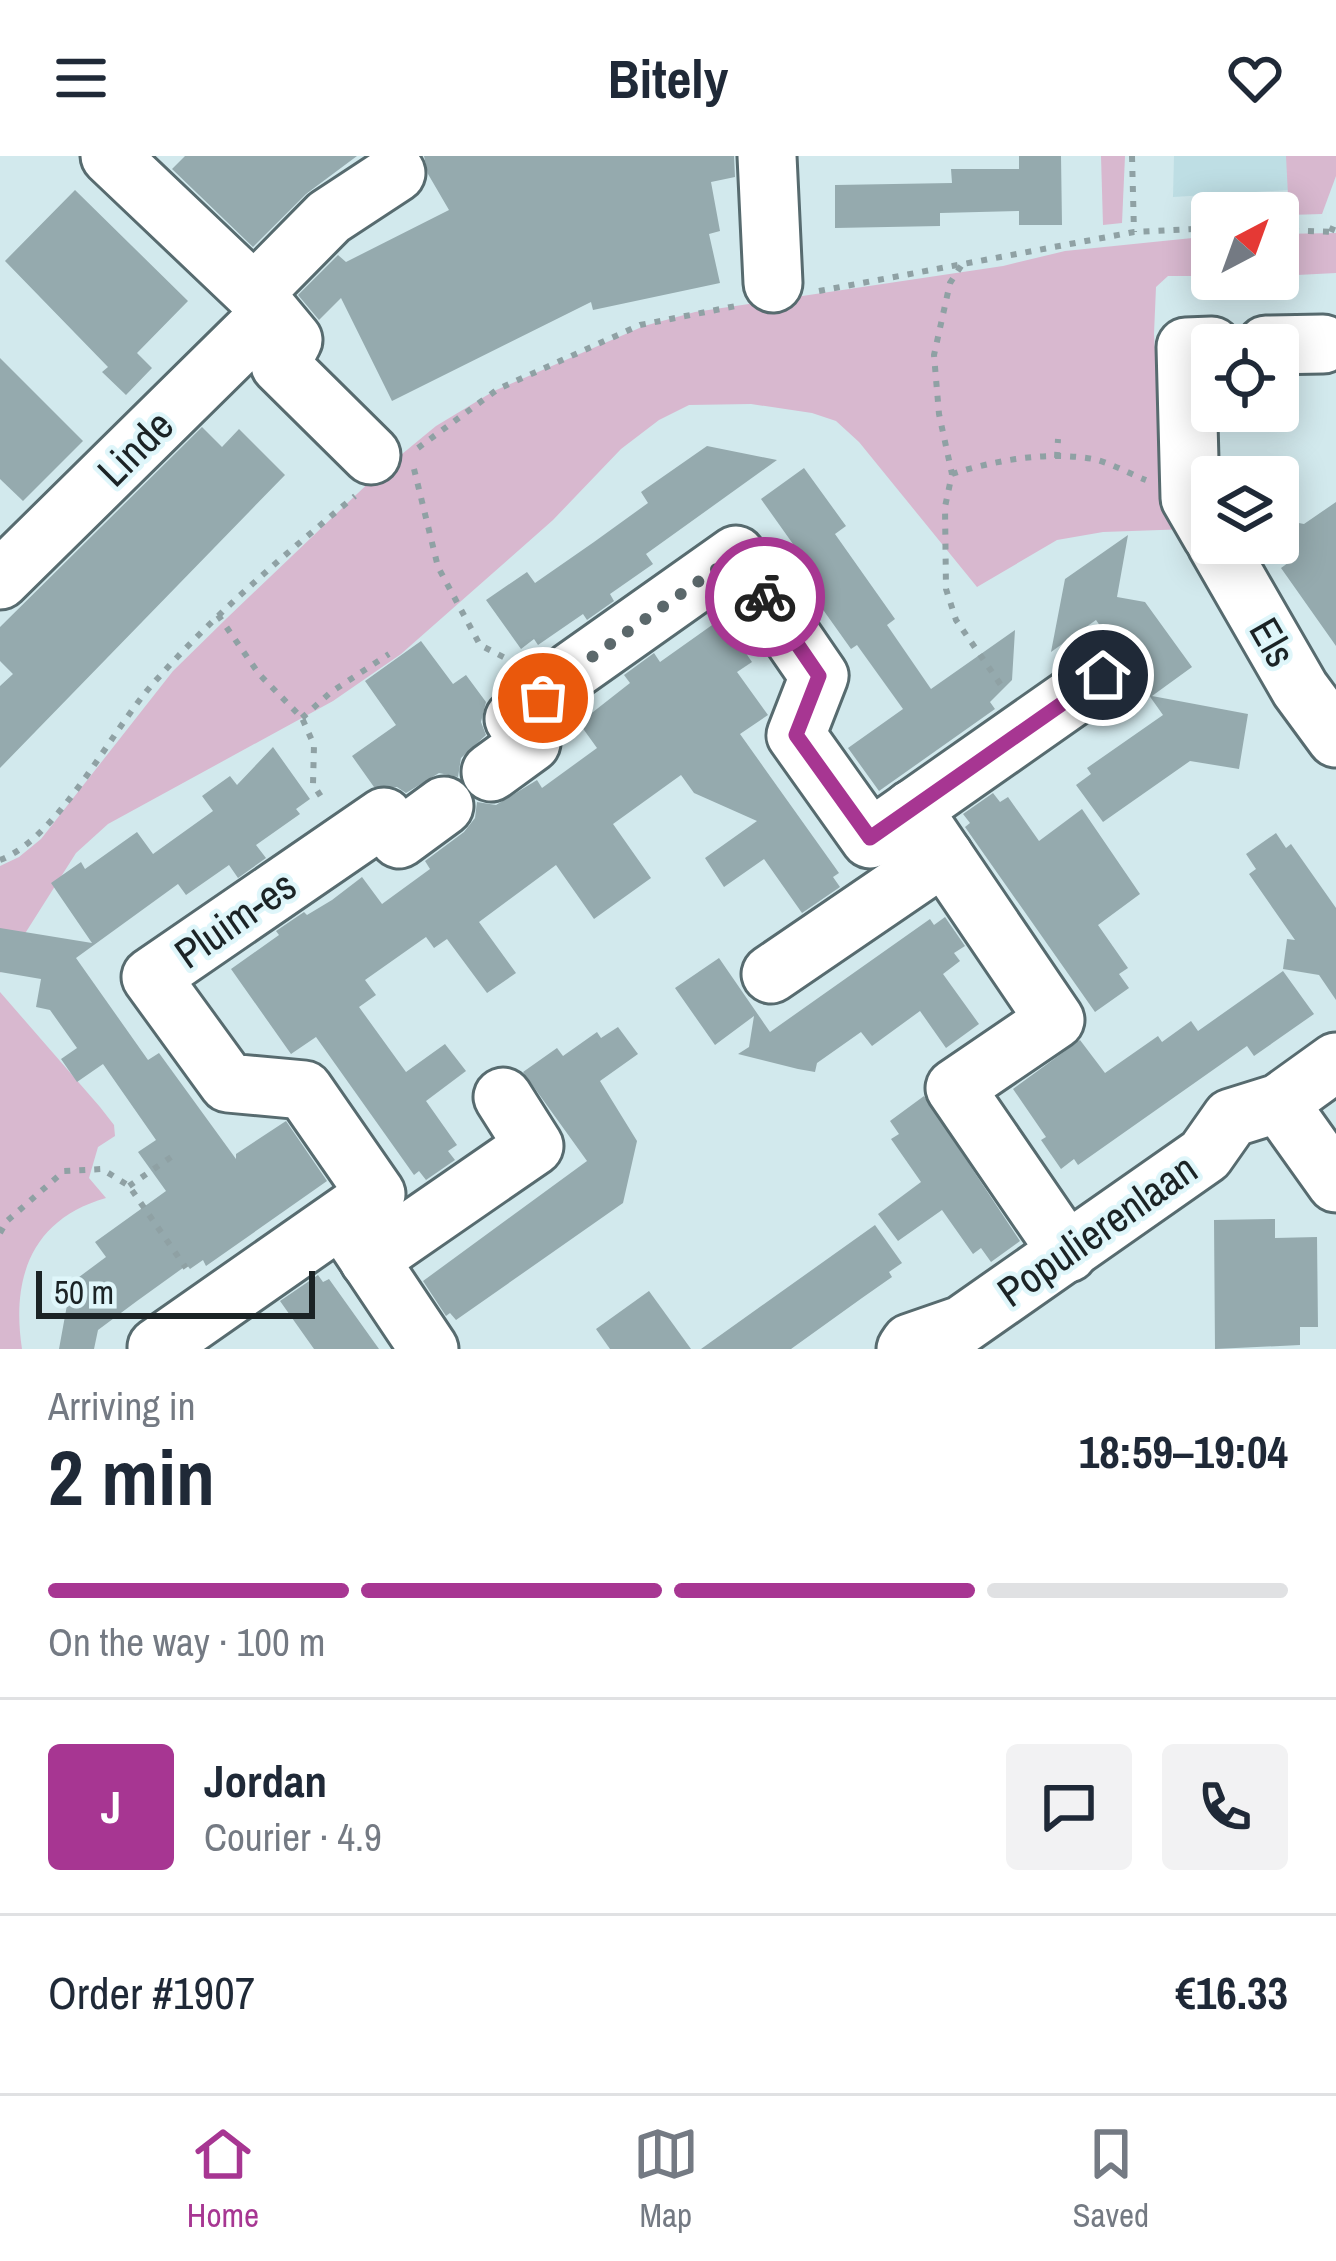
<!DOCTYPE html>
<meta charset="utf-8">
<style>
body{margin:0;font-family:"Archivo Narrow",sans-serif;background:#f2f2f3;color:#1f2937;height:100vh;display:flex;flex-direction:column;font-size:45px;white-space:nowrap}
*{box-sizing:border-box;margin:0}
p{font-size:39px;color:#747a83}
.icon{flex:none;width:66px;height:66px;fill:none;stroke:currentColor;stroke-width:2;stroke-linecap:round;stroke-linejoin:round}
.map{position:relative;height:1193px;overflow:hidden}
.details{display:flex;flex-direction:column;background:#fff;flex:1}
.details>*{flex:none}
.needle{width:78px;rotate:41deg}
.buttons{position:absolute;left:1191px;top:36px;display:grid;gap:24px}
.buttons a{display:grid;place-items:center;width:108px;height:108px;border-radius:12px;background:#fff;box-shadow:0 6px 30px #0003;font-size:60px}
.scale{position:absolute;left:36px;bottom:30px;width:279px;box-sizing:border-box;padding-left:12px;border:6px solid #1b2325;border-top:0;font-size:33px;line-height:42px;white-space:nowrap;color:#1b2325;-webkit-text-stroke:9px #dff6fa;paint-order:stroke}
.pin{position:absolute;display:grid;place-items:center;width:102px;height:102px;color:#fff;margin:-51px;border:6px solid #fff;border-radius:50%;box-shadow:0 3px 12px #0007}
.courier{position:absolute;display:grid;place-items:center;width:120px;height:120px;margin:-60px;border:9px solid #a73692;border-radius:50%;background:#fff;color:#222;box-shadow:0 3px 15px #0007}
.head em{font-style:normal;font-weight:700}
.head div{display:flex;flex-direction:column-reverse}
.head{display:flex;align-items:center;justify-content:space-between;height:204px;padding:0 48px}
h1{font-size:78px;font-weight:700;line-height:90px}
.bar{display:grid;grid-template-columns:repeat(4,1fr);gap:18px 12px;align-content:center;height:144px;padding:0 48px}
.bar i{height:15px;border-radius:9px;background:#e0e1e3}
.bar .current{background:#a73692}
.bar p{grid-column:span 4}
.line{display:flex;align-items:center;gap:30px;padding:0 48px;border-top:3px solid #e0e1e3}
.line div{flex:1}
.round{display:grid;place-items:center;flex:none;width:126px;height:126px;border-radius:12px;background:#f2f2f3}
header{display:flex;justify-content:space-between;align-items:center;height:156px;padding:0 48px;background:#fff;font-size:54px;font-weight:700}
.tabs{display:flex;justify-content:space-around;align-items:center;height:168px;border-top:3px solid #e0e1e3;background:#fff;font-size:33px;color:#747a83}
.tabs a{display:grid;justify-items:center;gap:6px}
.tabs .current{color:#a73692}
.map>svg:first-child{display:block}
</style>
<header><svg class="icon" aria-label="menu" viewBox="0 0 24 24"><path d="M4 6h16M4 12h16M4 18h16"/></svg>Bitely<svg class="icon" aria-label="heart" viewBox="0 0 24 24"><path d="M12 20l-8-8c-3-5 5-10 8-4 3-6 11-1 8 4z"/></svg></header>
<div class="map">
<svg width="1336" height="1193" viewBox="0 0 1336 1193">
<rect width="100%" height="100%" fill="#d2e9ed"/>
<path fill="#bedee4" d="M 1174,0 L 1332,0 L 1322,32 L 1173,41 Z"/>
<g fill="#d8b8cf">
<path d="M 1101,0 L 1125,0 L 1122,67 L 1103,69 Z"/>
<path d="M 1286,0 L 1336,0 L 1336,20 L 1322,58 L 1289,59 Z"/>
<path d="M 1336,77 L 1336,117 L 1278,120 L 1278,78 Z"/>
<path d="M 1212,80 L 1212,120 L 1168,120 L 1156,131 L 1154,178 L 1162,319 L 1189,373 L 1103,376 L 1057,384 L 977,431 L 859,286 L 836,265 L 812,257 L 751,248 L 689,249 L 659,264 L 621,293 L 553,364 L 401,498 L 333,545 L 108,668 L 76,697 L 0,817 L 0,710 L 19,701 L 41,683 L 173,515 L 227,462 L 379,317 L 436,270 L 494,235 L 644,170 L 695,156 L 1003,110 L 1065,95 Z"/>
<path d="M 0,836 L 100,951 L 114,969 L 115,980 L 98,991 L 89,1022 L 106,1042 C 32,1063 11,1121 22,1193 L 0,1193 Z"/>
</g>
<g fill="#95aaae">
<path d="M 185,0 L 357,0 L 306,38 L 253,91 L 172,13 Z"/>
<path d="M 424,0 L 734,0 L 735,21 L 711,26 L 720,75 L 709,78 L 720,127 L 593,154 L 591,146 L 392,245 L 341,142 L 319,164 L 298,139 L 338,99 L 346,106 L 449,54 L 428,18 Z"/>
<path d="M 1019,0 L 1061,0 L 1062,69 L 1019,69 L 1019,55 L 940,57 L 940,70 L 835,72 L 835,29 L 952,27 L 951,13 L 1019,13 Z"/>
<path d="M 75,34 L 188,145 L 137,197 L 152,212 L 126,239 L 102,216 L 108,211 L 5,105 Z"/>
<path d="M 0,202 L 83,285 L 23,345 L 0,323 Z"/>
<path d="M 202,271 L 222,291 L 239,273 L 285,319 L 0,612 L 0,530 L 13,518 L 0,505 L 0,471 Z"/>
<path d="M 707,290 L 777,304 L 646,398 L 653,408 L 610,438 L 614,445 L 587,464 L 583,458 L 538,489 L 534,483 L 521,493 L 486,444 L 527,416 L 535,427 L 594,386 L 648,347 L 641,336 Z"/>
<path d="M 804,312 L 846,370 L 835,378 L 895,463 L 887,469 L 931,533 L 1015,474 L 1012,524 L 990,546 L 995,553 L 879,635 L 848,592 L 903,553 L 857,489 L 851,493 L 809,434 L 820,426 L 761,343 Z"/>
<path d="M 1336,346 L 1336,490 L 1281,412 L 1299,399 L 1278,369 L 1278,363 L 1304,368 Z"/>
<path d="M 1128,379 L 1117,441 L 1145,446 L 1192,511 L 1152,540 L 1248,558 L 1239,613 L 1190,605 L 1103,666 L 1076,629 L 1091,618 L 1087,612 L 1163,559 L 1136,521 L 1132,501 L 1113,488 L 1096,464 L 1051,496 L 1065,423 Z"/>
<path d="M 722,462 L 752,506 L 737,516 L 768,559 L 740,578 L 839,717 L 833,721 L 840,731 L 802,757 L 764,703 L 724,731 L 705,702 L 757,665 L 694,637 L 681,619 L 613,668 L 651,722 L 594,763 L 556,709 L 479,766 L 516,817 L 487,837 L 447,783 L 434,792 L 426,781 L 365,824 L 376,839 L 359,851 L 406,916 L 445,888 L 466,915 L 426,945 L 457,989 L 448,995 L 455,1004 L 426,1024 L 419,1015 L 414,1019 L 316,881 L 291,898 L 231,813 L 279,779 L 276,775 L 304,756 L 307,759 L 332,744 L 362,721 L 382,748 L 430,713 L 425,705 L 464,676 L 475,662 L 477,646 L 496,649 L 537,624 L 542,632 L 597,592 L 579,567 L 630,527 L 624,519 L 654,497 L 660,506 Z"/>
<path d="M 421,485 L 453,528 L 466,519 L 486,546 L 481,566 L 486,579 L 461,602 L 458,621 L 439,617 L 406,637 L 397,631 L 374,631 L 352,600 L 396,569 L 365,525 Z"/>
<path d="M 273,591 L 310,643 L 296,653 L 300,658 L 256,689 L 266,702 L 238,722 L 229,709 L 186,739 L 178,728 L 76,802 L 148,904 L 159,897 L 236,1003 L 236,998 L 286,965 L 327,1025 L 206,1110 L 203,1104 L 190,1113 L 187,1109 L 137,1145 L 98,1174 L 94,1193 L 59,1193 L 71,1127 L 106,1101 L 95,1086 L 166,1035 L 138,996 L 156,984 L 103,908 L 77,926 L 61,903 L 77,892 L 50,854 L 36,851 L 41,823 L 0,816 L 0,772 L 92,787 L 51,727 L 81,706 L 85,713 L 137,676 L 153,698 L 213,655 L 202,640 L 230,620 L 237,629 Z"/>
<path d="M 993,637 L 1000,646 L 1008,641 L 1039,685 L 1082,653 L 1140,738 L 1098,769 L 1128,812 L 1119,818 L 1129,832 L 1095,856 L 965,671 L 970,667 L 963,658 Z"/>
<path d="M 1276,677 L 1286,692 L 1291,688 L 1336,752 L 1336,844 L 1319,819 L 1283,813 L 1287,783 L 1295,784 L 1249,718 L 1256,713 L 1246,698 Z"/>
<path d="M 945,761 L 965,790 L 954,797 L 960,805 L 943,818 L 979,868 L 946,892 L 920,855 L 872,890 L 861,876 L 817,907 L 815,916 L 798,913 L 738,898 L 749,891 L 754,860 L 715,889 L 675,832 L 719,802 L 770,876 L 930,763 L 934,769 Z"/>
<path d="M 1283,815 L 1314,858 L 1254,900 L 1247,890 L 1078,1009 L 1074,1003 L 1061,1013 L 1041,984 L 1046,981 L 1013,933 L 1080,884 L 1105,917 L 1158,880 L 1162,886 L 1191,865 L 1198,875 Z"/>
<path d="M 618,871 L 638,898 L 600,925 L 637,985 L 623,1047 L 456,1164 L 450,1157 L 446,1160 L 423,1125 L 587,1005 L 523,916 L 557,892 L 563,900 L 597,876 L 601,882 Z"/>
<path d="M 924,940 L 1020,1085 L 991,1106 L 981,1092 L 973,1098 L 942,1054 L 898,1085 L 878,1058 L 921,1026 L 891,983 L 899,978 L 890,965 Z"/>
<path d="M 1275,1063 L 1275,1082 L 1317,1081 L 1318,1171 L 1300,1171 L 1300,1189 L 1215,1193 L 1214,1064 Z"/>
<path d="M 875,1069 L 902,1107 L 889,1116 L 892,1121 L 862,1142 L 791,1193 L 701,1193 Z"/>
<path d="M 318,1119 L 323,1126 L 329,1123 L 379,1193 L 314,1193 L 280,1145 Z"/>
<path d="M 649,1135 L 691,1193 L 610,1193 L 596,1173 Z"/>
</g>
<g fill="none" stroke-linecap="round" stroke-linejoin="round">
<defs>
<g id="minor">
<path d="M 110,0 L 254,137"/>
<path d="M 767,0 L 773,127"/>
<path d="M 1266,189 L 1323,188"/>
<path d="M 1212,190 L 1186,191 L 1190,342 L 1212,380"/>
<path d="M 371,299 L 280,209 L 293,184 L 254,137 L 329,61 L 396,17"/>
<path d="M 1216,387 L 1300,533 L 1336,582"/>
<path d="M 0,424 L 269,159"/>
<path d="M 491,616 L 531,587 L 514,563 L 572,515 L 736,399 L 819,520 L 796,579 L 870,683 L 1104,519"/>
<path d="M 912,653 L 1055,864 L 955,932 L 1068,1097"/>
<path d="M 771,818 L 944,700"/>
<path d="M 1279,947 L 1336,1027"/>
<path d="M 350,1075 L 429,1193"/>
<path d="M 369,1104 L 534,990 L 503,941"/>
<path d="M 157,1191 L 376,1038 L 304,934 L 228,927 L 151,821 L 384,661 L 399,683 L 444,650"/>
<path d="M 906,1193 L 910,1187 L 962,1169 L 1205,999 L 1231,962 L 1279,947 L 1336,906"/>
</g>
</defs>
<use href="#minor" stroke="#576b6f" stroke-width="63"/>
<g stroke="#8fa1a4" stroke-width="6" stroke-dasharray="6 9" stroke-linecap="butt">
<path d="M 1132,0 L 1134,76"/>
<path d="M 1278,74 L 1336,76"/>
<path d="M 1331,76 L 1336,64"/>
<path d="M 961,110 L 950,127 L 934,199 L 939,258 L 952,318 L 945,351 L 946,433 L 956,464 L 1003,532"/>
<path d="M 1222,123 L 1223,149"/>
<path d="M 819,135 L 1134,76 L 1212,72"/>
<path d="M 418,292 L 498,233 L 640,169 L 736,150"/>
<path d="M 1057,302 L 1058,283"/>
<path d="M 414,313 L 438,411 L 480,489 L 513,506"/>
<path d="M 952,318 C 996,304 1047,295 1093,303 C 1111,307 1130,318 1146,324"/>
<path d="M 218,459 L 259,518 L 302,562 L 314,589 L 313,628 L 325,647"/>
<path d="M 302,562 L 331,536 L 389,498"/>
<path d="M 0,704 C 58,682 110,577 151,530 C 213,459 283,400 355,340"/>
<path d="M 129,1030 L 177,997"/>
<path d="M 0,1077 L 7,1065 L 64,1015 L 102,1013 L 129,1030 L 186,1112"/>
</g>
<use href="#minor" stroke="#fff" stroke-width="57"/>
</g>
<g fill="none" stroke-linecap="round" stroke-linejoin="round">
<path stroke="#5b686b" stroke-width="12" stroke-dasharray="0 21.6" d="M 543,542 L 572,515 L 736,399 L 765,441"/>
<path stroke="#a73692" stroke-width="15" d="M 765,441 L 819,520 L 796,579 L 870,682 L 1103,519"/>
</g>
<g text-anchor="middle" stroke-width="9" stroke-linejoin="round" paint-order="stroke">
<g font-size="42" fill="#1b2325" stroke="#dff6fa">
<text transform="translate(135 292) rotate(-45)" y="15">Linde</text>
<text transform="translate(1273 486) rotate(60)" y="15">Els</text>
<text transform="translate(235 763) rotate(-35)" y="15">Pluim-es</text>
<text transform="translate(1097 1074) rotate(-35)" y="15">Populierenlaan</text>
</g>
</g>
</svg>
<div class="buttons">
<a><svg class="needle" viewBox="-14 -14 28 28"><path d="M0-13l5 13h-10z" fill="#e53935"/><path d="M0 13l5-13h-10z" fill="#747a83"/></svg></a>
<a><svg class="icon" aria-label="locate" viewBox="0 0 24 24"><circle cx="12" cy="12" r="6"/><path d="M12 2v4M12 18v4M2 12h4M18 12h4"/></svg></a>
<a><svg class="icon" aria-label="layers" viewBox="0 0 24 24"><path d="M12 4l9 5-9 5-9-5zM3 14l9 5 9-5"/></svg></a>
</div>
<div class="scale">50 m</div>
<div class="pin" style="left:543px;top:542px;background:#ea580c"><svg class="icon" aria-label="bag" viewBox="0 0 24 24"><path d="M5 8h14l-1 12H6zM9 8a3 3 0 0 1 6 0"/></svg></div>
<div class="pin" style="left:1103px;top:519px;background:#1f2937"><svg class="icon" aria-label="home" viewBox="0 0 24 24"><path d="M3 11l9-7 9 7M6 9v11h12V9"/></svg></div>
<div class="courier" style="left:765px;top:441px"><svg class="icon" aria-label="bike" viewBox="0 0 24 24"><circle cx="6" cy="16" r="4"/><circle cx="18" cy="16" r="4"/><path d="M6 16l4-8h5l3 8M10 8l3 8H6M13 5h3"/></svg></div>
</div>
<section class="details">
<div class="head"><div><h1>2 min</h1><p>Arriving in</p></div><em>18:59–19:04</em></div>
<div class="bar"><i class="current"></i><i class="current"></i><i class="current"></i><i></i><p>On the way · 100 m</p></div>
<div class="line" style="height:216px"><b class="round" style="background:#a73692;color:#fff">J</b><div><b>Jordan</b><p>Courier · 4.9</p></div><a class="round"><svg class="icon" aria-label="chat" viewBox="0 0 24 24"><path d="M4 5h16v11H9l-5 4z"/></svg></a><a class="round"><svg class="icon" aria-label="phone" viewBox="0 0 24 24"><path d="M5 4h4l2 5-3 2q2 4 5 5l2-3 5 2v4C11 20 4 13 5 4z"/></svg></a></div>
<div class="line" style="height:156px"><div>Order #1907</div><b>€16.33</b></div>
</section>
<nav class="tabs">
<a class="current"><svg class="icon" aria-label="home" viewBox="0 0 24 24"><path d="M3 11l9-7 9 7M6 9v11h12V9"/></svg>Home</a>
<a><svg class="icon" aria-label="map" viewBox="0 0 24 24"><path d="M3 6l6-2 6 2 6-2v14l-6 2-6-2-6 2zM9 4v14M15 6v14"/></svg>Map</a>
<a><svg class="icon" aria-label="saved" viewBox="0 0 24 24"><path d="M7 4h10v16l-5-4-5 4z"/></svg>Saved</a>
</nav>
